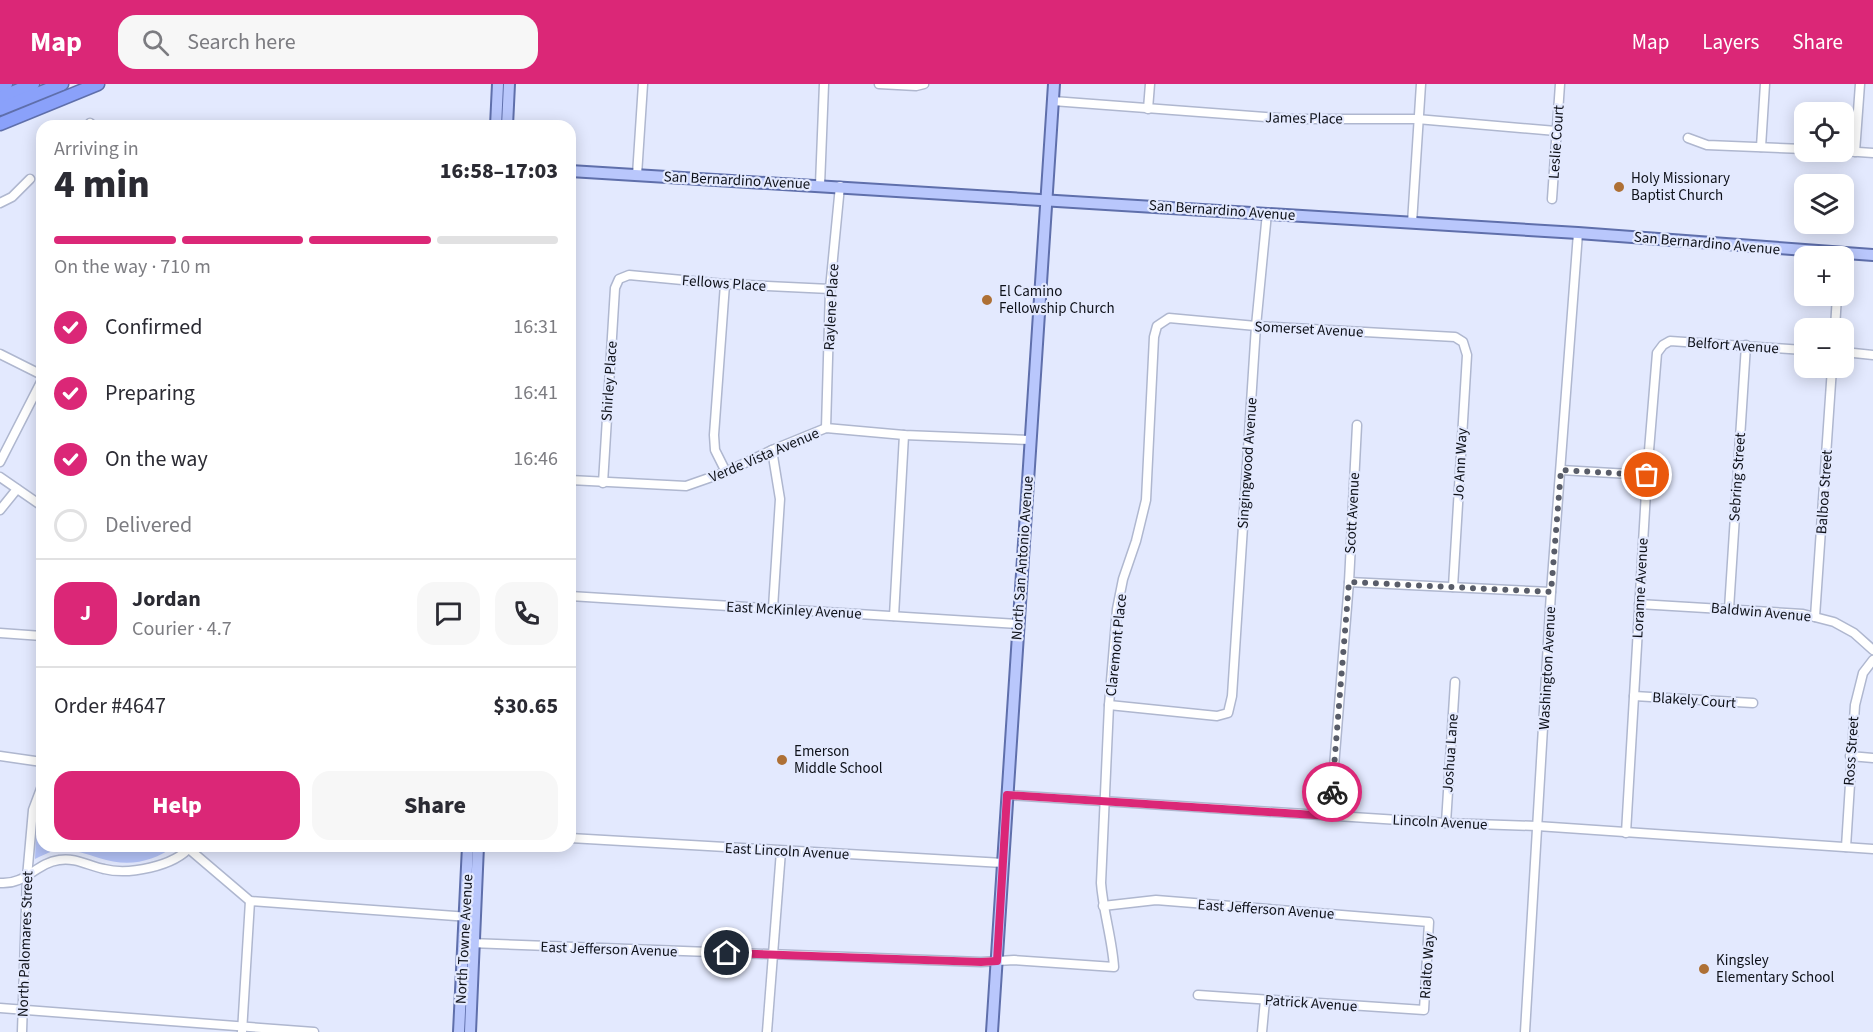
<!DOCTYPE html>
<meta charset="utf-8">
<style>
body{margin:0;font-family:"Source Sans 3",sans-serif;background:#f7f7f7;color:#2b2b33;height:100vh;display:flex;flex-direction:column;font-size:22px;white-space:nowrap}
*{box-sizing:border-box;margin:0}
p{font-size:20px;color:#7c7c81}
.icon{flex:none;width:33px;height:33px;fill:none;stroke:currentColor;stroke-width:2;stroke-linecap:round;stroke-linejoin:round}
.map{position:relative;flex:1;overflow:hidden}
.details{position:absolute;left:36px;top:36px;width:540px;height:732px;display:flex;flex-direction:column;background:#fff;border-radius:18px;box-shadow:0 3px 15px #0003}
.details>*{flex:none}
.controls{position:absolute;left:1794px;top:18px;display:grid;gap:12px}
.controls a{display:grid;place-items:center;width:60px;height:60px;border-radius:12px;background:#fff;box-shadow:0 3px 15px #0003;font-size:30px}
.pin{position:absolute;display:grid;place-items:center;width:51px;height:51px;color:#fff;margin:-26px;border:3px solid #fff;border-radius:50%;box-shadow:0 2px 6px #0007}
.courier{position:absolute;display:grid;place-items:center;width:60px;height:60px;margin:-30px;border:4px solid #db2777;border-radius:50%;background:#fff;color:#222;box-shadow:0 2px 8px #0007}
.overview em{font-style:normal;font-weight:800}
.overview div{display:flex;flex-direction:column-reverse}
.overview{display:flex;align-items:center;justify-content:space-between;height:102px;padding:0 18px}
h1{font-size:39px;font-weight:800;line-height:45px}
.bar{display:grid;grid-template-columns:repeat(4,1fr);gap:9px 6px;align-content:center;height:72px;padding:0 18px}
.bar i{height:8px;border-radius:4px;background:#e1e1e2}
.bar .on{background:#db2777}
.bar p{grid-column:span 4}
.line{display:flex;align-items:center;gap:15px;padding:0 18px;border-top:2px solid #e1e1e2}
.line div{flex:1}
.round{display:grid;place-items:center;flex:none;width:63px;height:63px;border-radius:18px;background:#f7f7f7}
ol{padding:0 18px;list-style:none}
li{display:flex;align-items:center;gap:18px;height:66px}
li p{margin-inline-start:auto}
li .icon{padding:6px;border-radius:50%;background:#db2777;color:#fff;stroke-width:4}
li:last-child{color:#7c7c81}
li i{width:33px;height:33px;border:3px solid #e1e1e2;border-radius:50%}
.button{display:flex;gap:12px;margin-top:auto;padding:12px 18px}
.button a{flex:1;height:69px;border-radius:18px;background:#db2777;color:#fff;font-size:24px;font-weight:800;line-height:69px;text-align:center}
.button a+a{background:#f7f7f7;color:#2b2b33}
header{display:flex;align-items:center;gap:36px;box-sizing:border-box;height:84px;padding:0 30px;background:#db2777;color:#fff}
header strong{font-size:28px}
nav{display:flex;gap:33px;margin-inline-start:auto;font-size:21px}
.search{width:420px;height:54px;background:#f7f7f7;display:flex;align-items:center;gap:15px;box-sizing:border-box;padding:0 21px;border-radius:18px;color:#7c7c81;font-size:22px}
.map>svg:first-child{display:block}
</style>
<header>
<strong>Map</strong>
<div class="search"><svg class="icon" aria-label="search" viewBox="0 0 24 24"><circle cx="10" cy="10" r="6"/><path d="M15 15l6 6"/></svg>Search here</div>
<nav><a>Map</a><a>Layers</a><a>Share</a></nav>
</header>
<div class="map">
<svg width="1873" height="948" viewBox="0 0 1873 948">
<rect width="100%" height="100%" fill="#e3e9fe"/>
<path fill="#b3c2f7" d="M 42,719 L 42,762 L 175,762 C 151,779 127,783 99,774 C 83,769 70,764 53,767 C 47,769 41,772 35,775 L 36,752 Z"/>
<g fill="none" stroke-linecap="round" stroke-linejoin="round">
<defs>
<g id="minor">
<path d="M 879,0 L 916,2 L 924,0"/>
<path d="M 1053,17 L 1292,35 L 1417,35 L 1556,47"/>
<path d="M 1148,25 L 1150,0"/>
<path d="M 90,39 L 93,42"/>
<path d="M 1688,54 L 1707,61 L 1804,65"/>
<path d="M 1761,63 L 1765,0"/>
<path d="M 1844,67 L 1873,69"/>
<path d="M 1855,68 L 1860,0"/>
<path d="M 637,91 L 643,0"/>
<path d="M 820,101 L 824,0"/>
<path d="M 1552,115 L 1560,0"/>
<path d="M 0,119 L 12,113 L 30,95"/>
<path d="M 1412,139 L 1421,0"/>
<path d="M 725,200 L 714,351 L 715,366 L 726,388"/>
<path d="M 1835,244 L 1837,212"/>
<path d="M 1844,268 L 1873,271"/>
<path d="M 0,270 L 42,291"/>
<path d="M 826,344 L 830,205 L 840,102"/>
<path d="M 772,366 L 780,415 L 773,524"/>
<path d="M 0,378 L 42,296"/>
<path d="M 1561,386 L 1647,391"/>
<path d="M 0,393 L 42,422"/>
<path d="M 570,396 L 686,402 L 726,388 L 772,366 L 826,344 L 904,351 L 1030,356"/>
<path d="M 603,399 L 615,204 L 619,195 L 629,191 L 725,200 L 830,205"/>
<path d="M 0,426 L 17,405"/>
<path d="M 1349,498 L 1551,508"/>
<path d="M 570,512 L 1018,540"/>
<path d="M 1639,520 L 1803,530 L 1834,538 L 1854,549 L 1873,566"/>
<path d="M 1729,525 L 1746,261"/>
<path d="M 894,532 L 904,351"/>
<path d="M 1815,533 L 1832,284"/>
<path d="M 0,549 L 42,552"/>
<path d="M 1634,612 L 1753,619"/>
<path d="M 1109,621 L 1217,632 L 1228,629 L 1232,612 L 1256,242 L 1267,129"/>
<path d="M 0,672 L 42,678"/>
<path d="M 1850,672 L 1873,674"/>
<path d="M 1007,711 L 1446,739 L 1537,742 L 1873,765"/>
<path d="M 1330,732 L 1349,498 L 1357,341"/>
<path d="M 1446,739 L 1455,598"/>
<path d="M 1626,749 L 1647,391 L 1657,269 L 1663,261 L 1670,257 L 1804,266"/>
<path d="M 570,754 L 1003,779"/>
<path d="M 1846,763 L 1855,621 L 1863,589 L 1873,576"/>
<path d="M 189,765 L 250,817 L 469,833"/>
<path d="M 0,799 C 26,801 36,779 59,776 C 75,773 89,782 104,785 C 128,791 174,783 191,762"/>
<path d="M 1103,822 L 1156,816 L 1429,838 L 1424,926 L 1198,911"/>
<path d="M 470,859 L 981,878 L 1014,876 L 1114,883 C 1112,854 1103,827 1101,799 L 1109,621 L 1117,525 L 1123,495 L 1136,457 L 1146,416 L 1154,253 L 1157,242 L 1169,234 L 1256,242 L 1455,253 L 1463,258 L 1467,271 L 1453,503"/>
<path d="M 0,924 L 314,948"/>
<path d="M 22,948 L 27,793 L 33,726 L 42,702"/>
<path d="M 242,948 L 250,817"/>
<path d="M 767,948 L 781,767"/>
<path d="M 1262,948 L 1265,916"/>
<path d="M 1525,948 L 1551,508 L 1578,149"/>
</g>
<g id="major">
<path d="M 496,42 L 498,0"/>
<path d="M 507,42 L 509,0"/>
<path d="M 570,87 L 1578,149 L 1873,171"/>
<path d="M 459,948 L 468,762"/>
<path d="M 470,948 L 478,762"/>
<path d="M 992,948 L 1054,0"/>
</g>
<g id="highway">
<path d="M 0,2 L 6,0"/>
<path d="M 0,14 L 33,0"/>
<path d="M 0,25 L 62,0"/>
<path d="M 0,40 L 98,0"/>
</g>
</defs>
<use href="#minor" stroke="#afb7cf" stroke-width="11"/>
<use href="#major" stroke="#5f6fab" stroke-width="14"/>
<use href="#highway" stroke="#5f6fab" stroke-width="15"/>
<use href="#minor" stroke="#fff" stroke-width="8"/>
<use href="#major" stroke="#b9c7fc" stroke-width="10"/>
<use href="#highway" stroke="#8aa1fa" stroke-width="12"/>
</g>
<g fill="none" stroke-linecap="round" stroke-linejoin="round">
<path stroke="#595d69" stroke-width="6" stroke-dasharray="0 10.8" d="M 1332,708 L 1349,498 L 1551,508 L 1561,386 L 1647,391"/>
<path stroke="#db2777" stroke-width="8" d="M 727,869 L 981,878 L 997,877 L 1007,711 L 1330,732 L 1332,708"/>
</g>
<g fill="#ae7035" stroke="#e3e9fe" stroke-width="2">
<circle cx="1619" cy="103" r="6"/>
<circle cx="987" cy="216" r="6"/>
<circle cx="782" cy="676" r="6"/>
<circle cx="1704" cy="885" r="6"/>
</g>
<g text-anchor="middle" stroke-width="4.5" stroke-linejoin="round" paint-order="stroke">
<g font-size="15" fill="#0e1119" stroke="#e3e9fe">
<text transform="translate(1304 34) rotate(1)" y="5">James Place</text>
<text transform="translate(1556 58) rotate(-86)" y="5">Leslie Court</text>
<text transform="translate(737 96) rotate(3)" y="5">San Bernardino Avenue</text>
<text transform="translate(1222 126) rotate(4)" y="5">San Bernardino Avenue</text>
<text transform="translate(1707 159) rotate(5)" y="5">San Bernardino Avenue</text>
<text transform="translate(724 199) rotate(4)" y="5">Fellows Place</text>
<text transform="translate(831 223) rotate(-87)" y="5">Raylene Place</text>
<text transform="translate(1309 245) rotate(3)" y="5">Somerset Avenue</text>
<text transform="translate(1733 261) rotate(4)" y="5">Belfort Avenue</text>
<text transform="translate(609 297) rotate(-86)" y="5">Shirley Place</text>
<text transform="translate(764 371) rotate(-23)" y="5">Verde Vista Avenue</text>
<text transform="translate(1247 379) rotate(-86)" y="5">Singingwood Avenue</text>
<text transform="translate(1460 380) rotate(-87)" y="5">Jo Ann Way</text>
<text transform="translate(1737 393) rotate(-86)" y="5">Sebring Street</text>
<text transform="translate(1824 408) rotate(-86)" y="5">Balboa Street</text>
<text transform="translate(1352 429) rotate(-87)" y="5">Scott Avenue</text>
<text transform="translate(1022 474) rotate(-86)" y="5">North San Antonio Avenue</text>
<text transform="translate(1640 504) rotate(-87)" y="5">Loranne Avenue</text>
<text transform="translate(794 526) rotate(3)" y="5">East McKinley Avenue</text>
<text transform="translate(1761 528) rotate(5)" y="5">Baldwin Avenue</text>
<text transform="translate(1116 561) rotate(-84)" y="5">Claremont Place</text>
<text transform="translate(1547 584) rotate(-87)" y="5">Washington Avenue</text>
<text transform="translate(1694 616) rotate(4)" y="5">Blakely Court</text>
<text transform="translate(1851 667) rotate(-86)" y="5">Ross Street</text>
<text transform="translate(1450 669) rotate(-86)" y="5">Joshua Lane</text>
<text transform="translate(1440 738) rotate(3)" y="5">Lincoln Avenue</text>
<text transform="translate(787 767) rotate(3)" y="5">East Lincoln Avenue</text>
<text transform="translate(1266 825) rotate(4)" y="5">East Jefferson Avenue</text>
<text transform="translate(464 855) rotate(-87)" y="5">North Towne Avenue</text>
<text transform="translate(25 860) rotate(-88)" y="5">North Palomares Street</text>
<text transform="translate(609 865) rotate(2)" y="5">East Jefferson Avenue</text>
<text transform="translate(1427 882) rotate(-86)" y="5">Rialto Way</text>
<text transform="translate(1311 919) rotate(4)" y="5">Patrick Avenue</text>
</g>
<g font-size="15" fill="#0e1119" stroke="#e3e9fe" text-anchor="start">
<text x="1631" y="99">Holy Missionary<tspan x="1631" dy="17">Baptist Church</tspan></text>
<text x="999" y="212">El Camino<tspan x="999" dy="17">Fellowship Church</tspan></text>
<text x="794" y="672">Emerson<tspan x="794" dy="17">Middle School</tspan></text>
<text x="1716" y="881">Kingsley<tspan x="1716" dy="17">Elementary School</tspan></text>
</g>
</g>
</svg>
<div class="controls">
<a><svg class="icon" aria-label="locate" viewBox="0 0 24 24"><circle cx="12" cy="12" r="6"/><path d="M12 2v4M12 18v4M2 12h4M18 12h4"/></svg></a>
<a><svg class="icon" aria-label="layers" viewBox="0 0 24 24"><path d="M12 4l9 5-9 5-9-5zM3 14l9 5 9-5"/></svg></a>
<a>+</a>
<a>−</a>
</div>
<div class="pin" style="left:1647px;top:391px;background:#ea580c"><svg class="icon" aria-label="bag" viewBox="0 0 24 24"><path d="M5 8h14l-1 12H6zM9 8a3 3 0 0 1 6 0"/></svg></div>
<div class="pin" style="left:727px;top:869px;background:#1f2937"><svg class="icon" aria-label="home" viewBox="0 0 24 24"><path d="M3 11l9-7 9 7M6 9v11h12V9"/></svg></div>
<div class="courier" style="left:1332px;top:708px"><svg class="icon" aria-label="bike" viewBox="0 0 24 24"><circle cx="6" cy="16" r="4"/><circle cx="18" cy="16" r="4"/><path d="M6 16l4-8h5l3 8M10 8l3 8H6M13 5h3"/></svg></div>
<section class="details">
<div class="overview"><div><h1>4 min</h1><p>Arriving in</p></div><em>16:58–17:03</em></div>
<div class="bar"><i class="on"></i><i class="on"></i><i class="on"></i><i></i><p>On the way · 710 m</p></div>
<ol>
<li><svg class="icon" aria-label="check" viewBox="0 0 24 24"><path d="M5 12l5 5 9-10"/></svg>Confirmed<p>16:31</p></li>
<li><svg class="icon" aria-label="check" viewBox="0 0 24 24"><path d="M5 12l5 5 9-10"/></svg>Preparing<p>16:41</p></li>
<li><svg class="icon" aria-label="check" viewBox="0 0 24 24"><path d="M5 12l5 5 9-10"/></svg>On the way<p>16:46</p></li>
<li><i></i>Delivered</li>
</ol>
<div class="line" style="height:108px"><b class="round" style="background:#db2777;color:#fff">J</b><div><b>Jordan</b><p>Courier · 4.7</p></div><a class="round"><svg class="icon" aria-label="chat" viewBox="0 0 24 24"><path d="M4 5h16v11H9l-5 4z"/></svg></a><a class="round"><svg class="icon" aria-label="phone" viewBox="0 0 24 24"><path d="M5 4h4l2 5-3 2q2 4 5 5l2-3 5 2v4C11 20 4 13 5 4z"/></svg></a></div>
<div class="line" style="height:78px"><div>Order #4647</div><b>$30.65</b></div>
<div class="button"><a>Help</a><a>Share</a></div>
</section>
</div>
